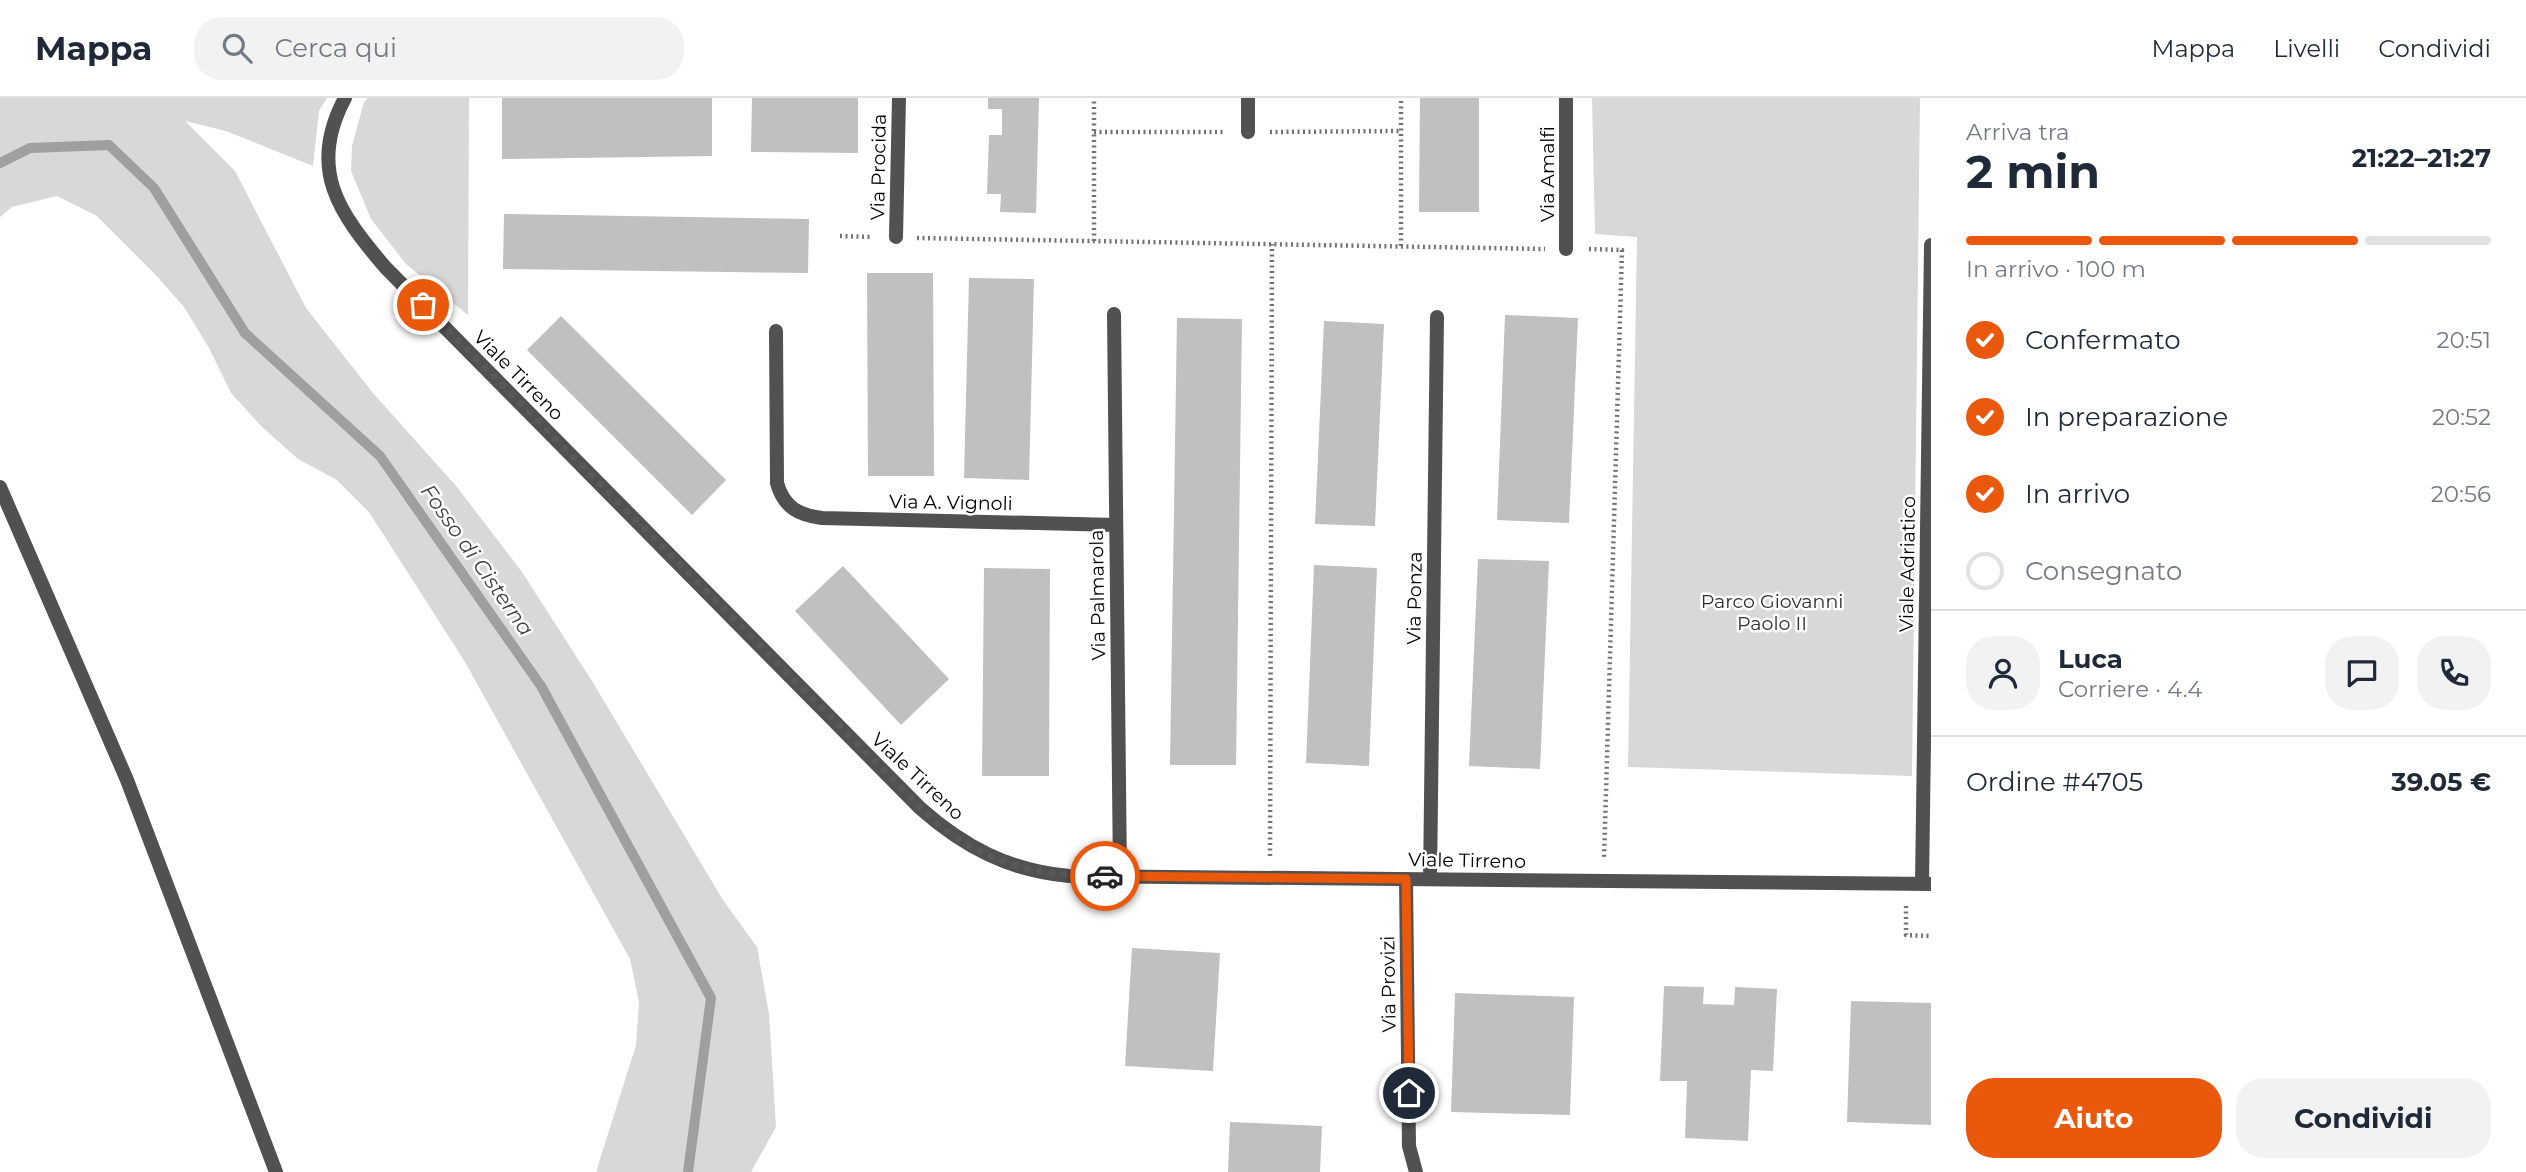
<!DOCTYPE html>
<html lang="it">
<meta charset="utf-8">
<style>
body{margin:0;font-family:Montserrat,sans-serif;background:#f2f2f3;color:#1f2937;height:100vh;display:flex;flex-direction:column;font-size:26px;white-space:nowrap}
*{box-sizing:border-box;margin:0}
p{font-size:23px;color:#747a83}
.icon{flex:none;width:38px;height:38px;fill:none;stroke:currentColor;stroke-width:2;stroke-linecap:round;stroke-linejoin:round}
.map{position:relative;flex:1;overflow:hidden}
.drawer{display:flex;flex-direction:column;background:#fff;width:595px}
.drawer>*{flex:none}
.pin{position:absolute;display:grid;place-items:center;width:60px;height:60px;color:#fff;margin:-30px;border:4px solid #fff;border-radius:50%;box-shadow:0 2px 7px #0007}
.courier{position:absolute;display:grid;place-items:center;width:70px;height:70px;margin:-35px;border:5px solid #ea580c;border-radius:50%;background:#fff;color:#222;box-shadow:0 2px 9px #0007}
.headline em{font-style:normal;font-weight:700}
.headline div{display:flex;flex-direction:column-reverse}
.headline{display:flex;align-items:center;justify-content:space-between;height:119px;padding:0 35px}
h1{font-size:46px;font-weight:700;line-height:52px}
.bar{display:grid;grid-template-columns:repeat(4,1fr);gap:10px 7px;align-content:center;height:84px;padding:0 35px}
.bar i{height:9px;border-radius:5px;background:#e0e1e3}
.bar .selected{background:#ea580c}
.bar p{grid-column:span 4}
.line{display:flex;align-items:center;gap:18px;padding:0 35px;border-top:2px solid #e0e1e3}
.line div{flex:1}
.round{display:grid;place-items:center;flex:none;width:74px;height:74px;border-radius:28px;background:#f2f2f3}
ol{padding:0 35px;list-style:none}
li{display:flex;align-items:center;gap:21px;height:77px}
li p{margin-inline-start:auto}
li .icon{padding:7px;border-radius:50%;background:#ea580c;color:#fff;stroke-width:4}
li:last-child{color:#747a83}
li i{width:38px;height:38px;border:4px solid #e0e1e3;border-radius:50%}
.action{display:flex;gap:14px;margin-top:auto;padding:14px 35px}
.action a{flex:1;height:80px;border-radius:28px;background:#ea580c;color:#fff;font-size:28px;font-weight:700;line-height:80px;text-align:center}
.action a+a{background:#f2f2f3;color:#1f2937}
header{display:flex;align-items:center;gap:42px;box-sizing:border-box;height:98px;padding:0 35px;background:#fff;border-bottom:2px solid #e0e1e3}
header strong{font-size:33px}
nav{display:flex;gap:38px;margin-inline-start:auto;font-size:24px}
.search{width:490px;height:63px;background:#f2f2f3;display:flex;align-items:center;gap:18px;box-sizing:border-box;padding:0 24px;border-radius:28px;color:#747a83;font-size:26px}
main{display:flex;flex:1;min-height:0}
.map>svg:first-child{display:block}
</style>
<header>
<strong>Mappa</strong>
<div class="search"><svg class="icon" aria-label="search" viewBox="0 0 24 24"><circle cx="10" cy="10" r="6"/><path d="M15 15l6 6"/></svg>Cerca qui</div>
<nav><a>Mappa</a><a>Livelli</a><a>Condividi</a></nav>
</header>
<main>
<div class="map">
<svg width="1931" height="1074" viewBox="0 0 1931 1074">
<rect width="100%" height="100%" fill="#fff"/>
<g fill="#d8d8d8">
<path d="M 0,0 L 327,0 L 319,13 L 313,68 L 226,33 L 185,23 L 235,73 L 306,210 L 373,295 L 457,389 L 522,474 L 592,583 L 723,802 L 757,849 L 769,916 L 776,1029 L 751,1074 L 596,1074 L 636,947 L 639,904 L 630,861 L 465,564 L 369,414 L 337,382 L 298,361 L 261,328 L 231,295 L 209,250 L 184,209 L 153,174 L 97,118 L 57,98 L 12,109 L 0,119 Z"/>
<path d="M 368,0 L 469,0 L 468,217 L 406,166 L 371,121 L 351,73 L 352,48 L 364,4 Z"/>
<path d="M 1592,0 L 1920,0 L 1912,678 L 1628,669 L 1637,139 L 1595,136 Z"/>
</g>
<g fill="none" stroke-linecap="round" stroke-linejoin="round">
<path stroke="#9f9f9f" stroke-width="10" d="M 0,65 L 30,50 L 109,47 L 154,90 L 245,235 L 380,358 L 541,588 L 711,900 L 688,1074"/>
</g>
<g fill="#c0c0c0">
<path d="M 502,0 L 712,0 L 712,58 L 502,61 Z"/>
<path d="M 752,0 L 858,0 L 858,55 L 751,54 Z"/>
<path d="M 988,0 L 1039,0 L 1036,115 L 1000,114 L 1001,96 L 987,96 L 989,37 L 1002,37 L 1002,11 L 988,11 Z"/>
<path d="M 1420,0 L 1479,0 L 1479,114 L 1419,114 Z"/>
<path d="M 504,116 L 809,121 L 808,175 L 503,171 Z"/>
<path d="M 867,175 L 933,175 L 934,378 L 868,378 Z"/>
<path d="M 969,180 L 1034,181 L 1029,382 L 964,380 Z"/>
<path d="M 1505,217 L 1578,220 L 1569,425 L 1497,422 Z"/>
<path d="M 561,218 L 726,382 L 692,417 L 527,252 Z"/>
<path d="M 1177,220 L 1242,221 L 1236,667 L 1170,667 Z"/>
<path d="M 1324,223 L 1384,226 L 1375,428 L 1315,426 Z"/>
<path d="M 1478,461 L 1549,463 L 1540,671 L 1469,668 Z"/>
<path d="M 1314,467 L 1377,470 L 1369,668 L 1306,665 Z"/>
<path d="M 843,468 L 949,581 L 901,627 L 795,513 Z"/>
<path d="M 984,470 L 1050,471 L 1049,678 L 982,678 Z"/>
<path d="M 1132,850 L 1220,855 L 1213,973 L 1125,968 Z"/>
<path d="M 1664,888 L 1704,889 L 1703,906 L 1734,907 L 1735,889 L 1777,891 L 1773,973 L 1751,972 L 1748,1043 L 1685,1040 L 1687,983 L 1660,983 Z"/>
<path d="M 1455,895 L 1574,899 L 1570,1017 L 1451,1014 Z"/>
<path d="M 1851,903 L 1931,905 L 1931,1027 L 1847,1024 Z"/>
<path d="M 1230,1024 L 1322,1028 L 1320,1074 L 1228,1074 Z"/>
</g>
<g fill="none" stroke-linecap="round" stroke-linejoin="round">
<g stroke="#737373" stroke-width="4.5" stroke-dasharray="2 3.5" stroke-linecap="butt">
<path d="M 1094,34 L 1226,34"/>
<path d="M 1270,34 L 1401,33"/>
<path d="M 840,138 L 873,139"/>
<path d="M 917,140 L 1545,151"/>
<path d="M 1094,143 L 1094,0"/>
<path d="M 1401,148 L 1401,0"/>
<path d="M 1589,151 L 1622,152 L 1604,761"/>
<path d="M 1270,758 L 1272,146"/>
<path d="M 1906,808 L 1906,837 L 1931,838"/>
</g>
<g stroke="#515151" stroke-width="14">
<path d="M 345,0 C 307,71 339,115 385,169 L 920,710 C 964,749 1010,773 1069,778 L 1931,786"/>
<path d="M 1248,0 L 1248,34"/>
<path d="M 1566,0 L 1566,151"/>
<path d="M 896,139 L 899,0"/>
<path d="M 1114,216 L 1120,778"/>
<path d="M 776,233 L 777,385 C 784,410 799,417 822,420 L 1116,427"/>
<path d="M 0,389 L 127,682 L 276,1074"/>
<path d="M 1406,781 L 1409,1048 L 1416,1074"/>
<path d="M 1430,781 L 1437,219"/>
<path d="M 1922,786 L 1931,147"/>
</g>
</g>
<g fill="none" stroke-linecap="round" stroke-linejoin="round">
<path stroke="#595959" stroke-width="7" stroke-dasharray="0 12.6" d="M 423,207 L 932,721 C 989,768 1034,777 1105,778"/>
<path stroke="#ea580c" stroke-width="9" d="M 1105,778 L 1406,781 L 1409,995"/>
</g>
<g text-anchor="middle" stroke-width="5" stroke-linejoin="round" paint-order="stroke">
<g font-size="19" fill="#000" stroke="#fff">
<text transform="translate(878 69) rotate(-89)" y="7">Via Procida</text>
<text transform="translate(1547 76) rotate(-90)" y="7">Via Amalfi</text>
<text transform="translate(519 277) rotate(45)" y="7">Viale Tirreno</text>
<text transform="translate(951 404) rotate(1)" y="7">Via A. Vignoli</text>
<text transform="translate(1907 466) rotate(-89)" y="7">Viale Adriatico</text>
<text transform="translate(1097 497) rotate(-91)" y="7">Via Palmarola</text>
<text transform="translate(1414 500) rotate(-89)" y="7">Via Ponza</text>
<text transform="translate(918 678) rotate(43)" y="7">Viale Tirreno</text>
<text transform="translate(1467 762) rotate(1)" y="7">Viale Tirreno</text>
<text transform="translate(1388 886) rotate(-91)" y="7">Via Provizi</text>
</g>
<g font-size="19" fill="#2f2f2f" stroke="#fff">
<text x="1772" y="510">Parco Giovanni<tspan x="1772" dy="22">Paolo II</tspan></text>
</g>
<g font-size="21" font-style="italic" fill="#404040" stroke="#fff">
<text transform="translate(477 462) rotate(55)" y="7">Fosso di Cisterna</text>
</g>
</g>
</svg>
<div class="pin" style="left:423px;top:207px;background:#ea580c"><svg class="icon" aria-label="bag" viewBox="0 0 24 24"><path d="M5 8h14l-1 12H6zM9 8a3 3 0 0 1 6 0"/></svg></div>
<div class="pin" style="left:1409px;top:995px;background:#1f2937"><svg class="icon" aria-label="home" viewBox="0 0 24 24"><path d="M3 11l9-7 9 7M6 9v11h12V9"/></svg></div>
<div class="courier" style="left:1105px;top:778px"><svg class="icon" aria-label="car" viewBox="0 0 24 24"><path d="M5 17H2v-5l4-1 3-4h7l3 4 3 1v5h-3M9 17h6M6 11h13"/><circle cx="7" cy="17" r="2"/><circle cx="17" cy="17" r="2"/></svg></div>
</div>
<section class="drawer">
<div class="headline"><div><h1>2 min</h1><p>Arriva tra</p></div><em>21:22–21:27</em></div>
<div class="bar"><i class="selected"></i><i class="selected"></i><i class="selected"></i><i></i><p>In arrivo · 100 m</p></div>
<ol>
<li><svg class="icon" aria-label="check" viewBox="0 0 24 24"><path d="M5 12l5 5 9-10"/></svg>Confermato<p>20:51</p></li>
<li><svg class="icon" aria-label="check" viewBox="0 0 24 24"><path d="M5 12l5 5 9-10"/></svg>In preparazione<p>20:52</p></li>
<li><svg class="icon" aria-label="check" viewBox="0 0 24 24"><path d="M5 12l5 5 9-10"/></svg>In arrivo<p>20:56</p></li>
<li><i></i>Consegnato</li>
</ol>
<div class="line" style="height:126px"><a class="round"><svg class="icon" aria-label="person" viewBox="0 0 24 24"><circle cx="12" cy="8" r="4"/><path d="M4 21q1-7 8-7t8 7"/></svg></a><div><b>Luca</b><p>Corriere · 4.4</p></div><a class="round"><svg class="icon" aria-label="chat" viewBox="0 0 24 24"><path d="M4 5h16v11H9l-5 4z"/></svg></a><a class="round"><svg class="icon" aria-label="phone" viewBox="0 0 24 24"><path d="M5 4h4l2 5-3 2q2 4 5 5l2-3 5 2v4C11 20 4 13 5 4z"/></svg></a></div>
<div class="line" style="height:91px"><div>Ordine #4705</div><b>39.05 €</b></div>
<div class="action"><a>Aiuto</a><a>Condividi</a></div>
</section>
</main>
